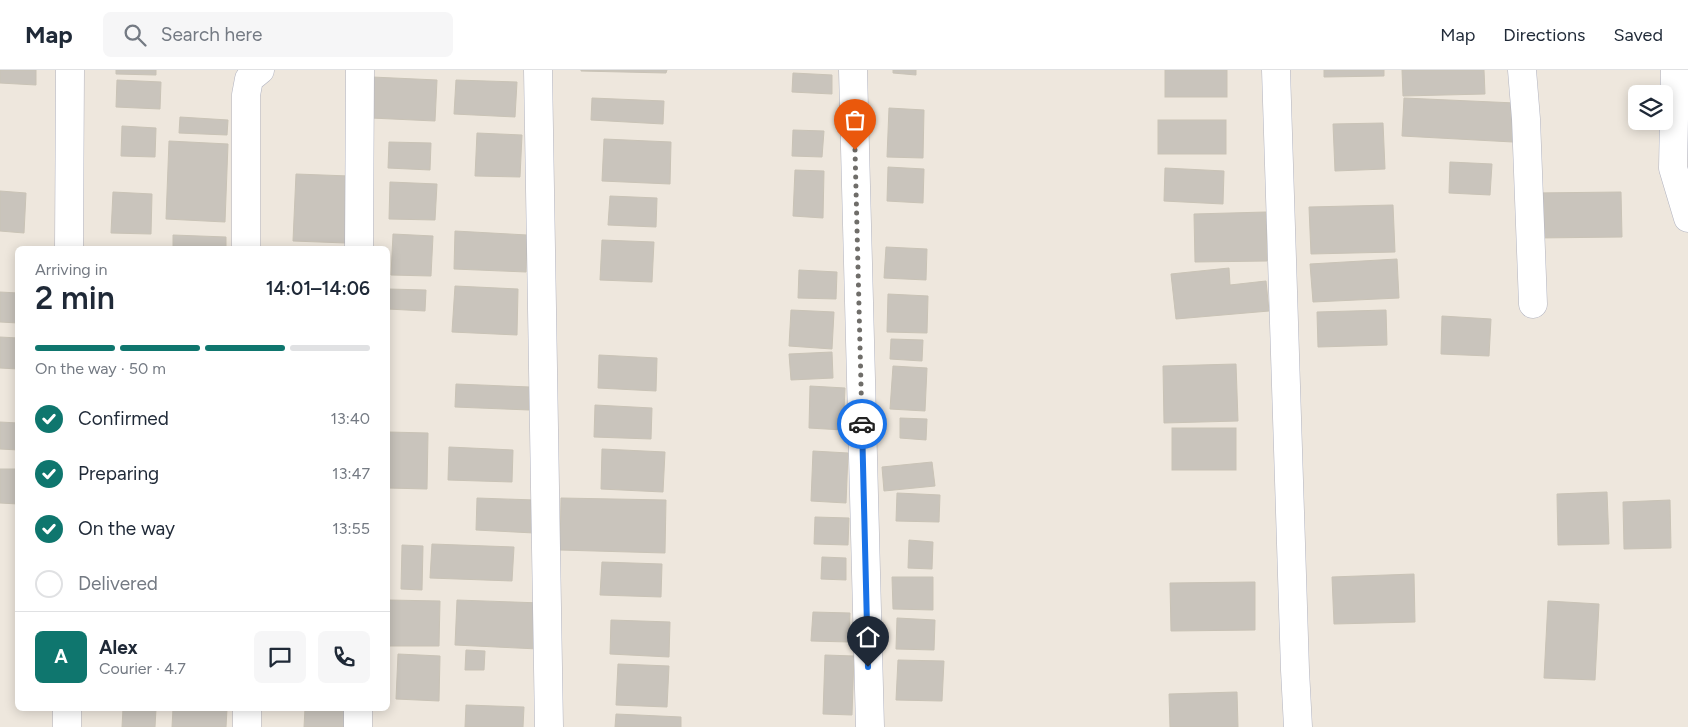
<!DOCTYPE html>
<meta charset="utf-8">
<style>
body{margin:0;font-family:Figtree,sans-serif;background:#f6f6f7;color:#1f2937;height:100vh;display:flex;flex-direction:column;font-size:19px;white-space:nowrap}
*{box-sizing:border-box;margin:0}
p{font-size:16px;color:#747a83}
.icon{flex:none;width:28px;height:28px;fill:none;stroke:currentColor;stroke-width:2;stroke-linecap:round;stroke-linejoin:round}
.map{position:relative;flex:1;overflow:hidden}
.drawer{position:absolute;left:15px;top:176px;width:375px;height:465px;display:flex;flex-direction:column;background:#fff;border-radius:8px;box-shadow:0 2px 12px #0003}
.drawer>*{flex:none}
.fabs{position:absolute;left:1628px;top:15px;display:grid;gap:10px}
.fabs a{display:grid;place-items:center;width:45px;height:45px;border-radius:8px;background:#fff;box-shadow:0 2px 12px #0003;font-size:25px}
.pin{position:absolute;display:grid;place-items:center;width:42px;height:42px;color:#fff;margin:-51px -21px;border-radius:50% 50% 50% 0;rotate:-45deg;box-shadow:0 0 5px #0007}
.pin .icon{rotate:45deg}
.courier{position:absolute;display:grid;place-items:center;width:50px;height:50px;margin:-25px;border:4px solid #1a73e8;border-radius:50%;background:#fff;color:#222;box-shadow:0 1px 6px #0007}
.headline em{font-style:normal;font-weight:600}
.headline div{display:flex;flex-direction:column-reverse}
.headline{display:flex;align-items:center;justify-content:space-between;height:85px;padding:0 20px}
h1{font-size:32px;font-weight:600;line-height:38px}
.bar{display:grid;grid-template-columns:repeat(4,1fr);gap:8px 5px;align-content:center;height:60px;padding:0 20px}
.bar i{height:6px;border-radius:4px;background:#e0e1e3}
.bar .active{background:#0f766e}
.bar p{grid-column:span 4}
.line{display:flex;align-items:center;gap:12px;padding:0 20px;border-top:1px solid #e0e1e3}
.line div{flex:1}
.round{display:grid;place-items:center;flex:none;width:52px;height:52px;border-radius:8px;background:#f6f6f7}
ol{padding:0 20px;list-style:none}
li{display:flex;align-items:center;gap:15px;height:55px}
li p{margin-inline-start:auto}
li .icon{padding:5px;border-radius:50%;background:#0f766e;color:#fff;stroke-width:4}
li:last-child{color:#747a83}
li i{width:28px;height:28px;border:2px solid #e0e1e3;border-radius:50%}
header{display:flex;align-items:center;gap:30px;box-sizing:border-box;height:70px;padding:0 25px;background:#fff;border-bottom:1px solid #e0e1e3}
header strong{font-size:24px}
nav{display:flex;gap:28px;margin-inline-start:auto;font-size:18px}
.search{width:350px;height:45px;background:#f6f6f7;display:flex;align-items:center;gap:12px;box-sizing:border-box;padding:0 18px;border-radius:8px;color:#747a83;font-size:19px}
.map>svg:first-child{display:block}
</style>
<header>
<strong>Map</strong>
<div class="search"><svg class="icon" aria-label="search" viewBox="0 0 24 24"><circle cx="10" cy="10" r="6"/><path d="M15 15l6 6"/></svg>Search here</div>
<nav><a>Map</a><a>Directions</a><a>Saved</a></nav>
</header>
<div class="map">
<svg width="1688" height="657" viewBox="0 0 1688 657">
<rect width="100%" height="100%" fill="#eee7dd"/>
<g fill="#c9c4bc" stroke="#c9c3b6">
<path d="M 0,0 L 36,0 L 36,15 L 0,13 Z"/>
<path d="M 116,0 L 156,0 L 156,5 L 116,4 Z"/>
<path d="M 581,0 L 667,0 L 666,3 L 581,1 Z"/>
<path d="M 893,0 L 916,0 L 916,5 L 893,3 Z"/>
<rect x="1165" y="0" width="62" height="27"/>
<path d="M 1324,0 L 1384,0 L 1384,6 L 1324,7 Z"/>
<path d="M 1402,0 L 1484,0 L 1485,24 L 1403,26 Z"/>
<path d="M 793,3 L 832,5 L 832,24 L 792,22 Z"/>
<path d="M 372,7 L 437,10 L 435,51 L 371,48 Z"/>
<path d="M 117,10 L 161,12 L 160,39 L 116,37 Z"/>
<path d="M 456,10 L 517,12 L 515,47 L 454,44 Z"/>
<path d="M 592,28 L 664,31 L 663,54 L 591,50 Z"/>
<path d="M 1404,28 L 1515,33 L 1513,72 L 1402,66 Z"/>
<path d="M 889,38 L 924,40 L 923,88 L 887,87 Z"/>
<path d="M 180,47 L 228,50 L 227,65 L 179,63 Z"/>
<rect x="1158" y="50" width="68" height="34"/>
<path d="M 1383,53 L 1385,99 L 1335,101 L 1333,54 Z"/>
<path d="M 122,56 L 156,58 L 155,87 L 121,86 Z"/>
<path d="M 793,60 L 824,61 L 822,87 L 792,86 Z"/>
<path d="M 477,63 L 522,65 L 520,107 L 475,106 Z"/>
<path d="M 604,69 L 671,72 L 670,114 L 602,111 Z"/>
<path d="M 169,71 L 228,74 L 225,152 L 166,149 Z"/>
<path d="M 389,72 L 431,73 L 430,100 L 388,98 Z"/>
<path d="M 1450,92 L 1492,94 L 1490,125 L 1449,123 Z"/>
<path d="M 888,97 L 924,99 L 923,133 L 887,131 Z"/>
<path d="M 1165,98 L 1224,101 L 1223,134 L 1164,131 Z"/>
<path d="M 795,100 L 824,101 L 823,148 L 793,146 Z"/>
<path d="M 296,104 L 349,106 L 346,173 L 293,171 Z"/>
<path d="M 390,112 L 437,114 L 435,150 L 389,149 Z"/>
<path d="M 0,121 L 26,123 L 24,163 L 0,161 Z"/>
<path d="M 113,122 L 152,124 L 151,164 L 111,163 Z"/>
<path d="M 1621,122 L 1622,167 L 1536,168 L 1535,123 Z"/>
<path d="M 610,126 L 657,128 L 656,157 L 608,155 Z"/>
<path d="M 1393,135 L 1395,182 L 1311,184 L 1309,137 Z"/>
<path d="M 1266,142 L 1267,191 L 1195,192 L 1194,144 Z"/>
<path d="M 455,161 L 527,165 L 526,202 L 454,199 Z"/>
<path d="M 393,164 L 433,166 L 431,206 L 391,205 Z"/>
<path d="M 173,165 L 226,167 L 226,179 L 173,179 Z"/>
<path d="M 602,170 L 654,172 L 652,212 L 600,210 Z"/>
<rect x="285" y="177" width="36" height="2"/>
<path d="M 886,177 L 927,179 L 926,210 L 884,208 Z"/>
<path d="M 1397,189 L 1399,228 L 1313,232 L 1310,194 Z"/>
<path d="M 1229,198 L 1230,215 L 1266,211 L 1269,241 L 1176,249 L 1171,204 Z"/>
<path d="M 799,200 L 837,202 L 836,229 L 798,228 Z"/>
<path d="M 455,216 L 518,219 L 517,265 L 452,262 Z"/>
<path d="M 388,219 L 426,220 L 425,241 L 388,239 Z"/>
<path d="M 0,222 L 18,223 L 18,253 L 0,252 Z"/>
<path d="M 888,224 L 928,226 L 927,263 L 887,262 Z"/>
<path d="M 791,240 L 834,242 L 832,279 L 789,276 Z"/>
<path d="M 1386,240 L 1387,275 L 1318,277 L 1317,242 Z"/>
<path d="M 1442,246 L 1491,249 L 1489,286 L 1441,284 Z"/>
<path d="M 0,267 L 18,268 L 18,299 L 0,298 Z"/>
<path d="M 891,269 L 923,270 L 922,291 L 890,289 Z"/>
<path d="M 832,282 L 833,308 L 791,310 L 789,284 Z"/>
<path d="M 599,285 L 657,288 L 656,321 L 598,318 Z"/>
<path d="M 1236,294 L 1238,351 L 1164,353 L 1163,296 Z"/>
<path d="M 893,296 L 927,298 L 925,341 L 890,339 Z"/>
<path d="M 456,314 L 530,317 L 529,340 L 455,337 Z"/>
<path d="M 810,316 L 845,318 L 843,360 L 809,358 Z"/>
<path d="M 595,335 L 652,338 L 651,369 L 594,367 Z"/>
<path d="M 900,348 L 927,349 L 926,370 L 900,368 Z"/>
<path d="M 0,352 L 18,353 L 18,380 L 0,379 Z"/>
<rect x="1172" y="358" width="64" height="42"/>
<path d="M 388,362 L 428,363 L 427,419 L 388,418 Z"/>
<path d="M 449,377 L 513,380 L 512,412 L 448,410 Z"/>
<path d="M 602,379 L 665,382 L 663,422 L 601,419 Z"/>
<path d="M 813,381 L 848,383 L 846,433 L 811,431 Z"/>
<path d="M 932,392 L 935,416 L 884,421 L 882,397 Z"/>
<path d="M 0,399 L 18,399 L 18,434 L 0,433 Z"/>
<path d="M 1607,422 L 1609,474 L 1558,475 L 1557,424 Z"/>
<path d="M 897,423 L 940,425 L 939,452 L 896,451 Z"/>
<path d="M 477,428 L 535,430 L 534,463 L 476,460 Z"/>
<path d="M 561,428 L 666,430 L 665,483 L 560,480 Z"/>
<path d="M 1670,430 L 1671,478 L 1624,479 L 1623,432 Z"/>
<path d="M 815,447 L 849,448 L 848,475 L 814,474 Z"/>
<path d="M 909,470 L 933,472 L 932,499 L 908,498 Z"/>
<path d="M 432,474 L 514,477 L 512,511 L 430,508 Z"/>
<path d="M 402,475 L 423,476 L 422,520 L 401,519 Z"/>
<path d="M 822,487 L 846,488 L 846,510 L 821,509 Z"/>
<path d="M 602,492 L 662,494 L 661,527 L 600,525 Z"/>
<path d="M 1414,504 L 1415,552 L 1334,554 L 1332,507 Z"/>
<path d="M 892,507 L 933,507 L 933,540 L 893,539 Z"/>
<path d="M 1255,512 L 1255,560 L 1171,561 L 1170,513 Z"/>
<path d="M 388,530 L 440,531 L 439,576 L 388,576 Z"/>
<path d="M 457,530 L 541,533 L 538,579 L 455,575 Z"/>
<path d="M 1548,531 L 1599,534 L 1595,610 L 1544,608 Z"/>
<path d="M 813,542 L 850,543 L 849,572 L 811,571 Z"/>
<path d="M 897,548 L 935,550 L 934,580 L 896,579 Z"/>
<path d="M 611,550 L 670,552 L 669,587 L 610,584 Z"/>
<path d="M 466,580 L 485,581 L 484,600 L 465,600 Z"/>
<path d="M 398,584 L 440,586 L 439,631 L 396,629 Z"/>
<path d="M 825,585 L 854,586 L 852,645 L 823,644 Z"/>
<path d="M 898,590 L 944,591 L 942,631 L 896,630 Z"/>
<path d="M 618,594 L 669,596 L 667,637 L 616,635 Z"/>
<path d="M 1237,622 L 1238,657 L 1170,657 L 1169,624 Z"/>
<path d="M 466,635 L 524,637 L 523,657 L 465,657 Z"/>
<path d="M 123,639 L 156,639 L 155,657 L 122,657 Z"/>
<path d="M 173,639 L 227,639 L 226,657 L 172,657 Z"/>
<path d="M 305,639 L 345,639 L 345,657 L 304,657 Z"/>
<path d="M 616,644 L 681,647 L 681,657 L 615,657 Z"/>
</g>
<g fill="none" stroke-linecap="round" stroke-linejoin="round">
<defs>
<g id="minor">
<path d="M 538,0 L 549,657"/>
<path d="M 853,0 L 870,657"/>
<path d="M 1276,0 L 1295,600 L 1298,657"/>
<path d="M 1522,0 L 1526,49 L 1533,234"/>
<path d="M 1675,0 L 1673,98 L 1688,148"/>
<path d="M 69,179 L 70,0"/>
<path d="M 246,179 L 246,25 L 249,9 L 260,0"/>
<path d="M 359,179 L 360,0"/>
<path d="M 247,639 L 247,657"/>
<path d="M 67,657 L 67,639"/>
<path d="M 358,657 L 358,639"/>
</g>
</defs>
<use href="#minor" stroke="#b1b3c0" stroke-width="29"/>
<use href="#minor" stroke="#fff" stroke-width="28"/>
</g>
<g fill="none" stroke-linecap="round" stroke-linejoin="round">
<path stroke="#6f6d69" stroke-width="5" stroke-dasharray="0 9" d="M 855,80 L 862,354"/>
<path stroke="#1a73e8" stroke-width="6" d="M 862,354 L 868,597"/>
</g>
</svg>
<div class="fabs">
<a><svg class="icon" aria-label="layers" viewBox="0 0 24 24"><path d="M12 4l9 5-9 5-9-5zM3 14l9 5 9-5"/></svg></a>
</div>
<div class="pin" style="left:855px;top:80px;background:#ea580c"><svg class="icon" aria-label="bag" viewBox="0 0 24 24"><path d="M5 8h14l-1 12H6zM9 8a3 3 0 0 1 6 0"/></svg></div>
<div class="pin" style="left:868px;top:597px;background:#1f2937"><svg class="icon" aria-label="home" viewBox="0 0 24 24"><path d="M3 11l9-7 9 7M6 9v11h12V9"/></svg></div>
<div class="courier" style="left:862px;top:354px"><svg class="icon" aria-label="car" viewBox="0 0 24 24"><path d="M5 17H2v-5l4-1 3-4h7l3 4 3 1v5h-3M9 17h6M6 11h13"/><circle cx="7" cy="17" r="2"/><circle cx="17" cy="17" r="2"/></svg></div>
<section class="drawer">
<div class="headline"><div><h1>2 min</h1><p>Arriving in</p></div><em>14:01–14:06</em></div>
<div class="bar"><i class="active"></i><i class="active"></i><i class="active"></i><i></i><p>On the way · 50 m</p></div>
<ol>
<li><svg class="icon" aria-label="check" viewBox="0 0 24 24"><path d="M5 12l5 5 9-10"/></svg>Confirmed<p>13:40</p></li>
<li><svg class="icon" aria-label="check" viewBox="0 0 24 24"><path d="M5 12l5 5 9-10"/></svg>Preparing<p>13:47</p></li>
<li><svg class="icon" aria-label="check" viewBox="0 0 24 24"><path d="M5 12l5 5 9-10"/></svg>On the way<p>13:55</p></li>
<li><i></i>Delivered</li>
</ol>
<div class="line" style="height:90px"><b class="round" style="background:#0f766e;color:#fff">A</b><div><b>Alex</b><p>Courier · 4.7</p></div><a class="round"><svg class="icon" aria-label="chat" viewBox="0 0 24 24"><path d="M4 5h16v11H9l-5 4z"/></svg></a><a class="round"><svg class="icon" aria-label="phone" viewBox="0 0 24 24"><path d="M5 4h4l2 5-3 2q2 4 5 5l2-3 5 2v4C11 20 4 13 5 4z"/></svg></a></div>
</section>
</div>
